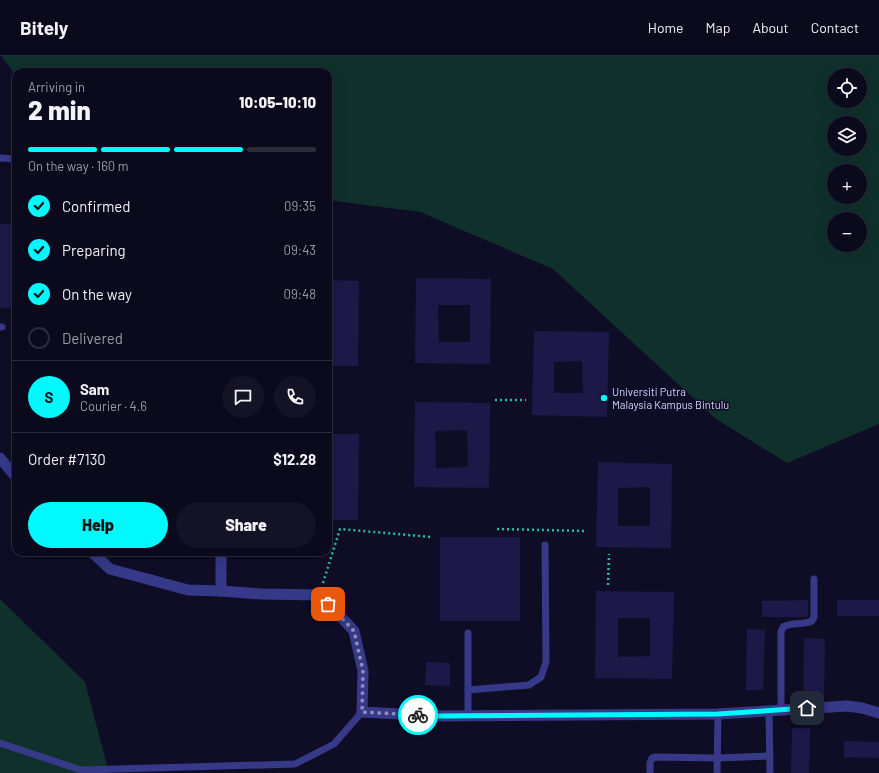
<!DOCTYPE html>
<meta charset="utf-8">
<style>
body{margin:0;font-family:Barlow,sans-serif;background:#141325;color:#f1f3f6;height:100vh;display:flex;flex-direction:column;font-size:15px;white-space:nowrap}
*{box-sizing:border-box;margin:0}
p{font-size:13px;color:#9a9aa3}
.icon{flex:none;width:22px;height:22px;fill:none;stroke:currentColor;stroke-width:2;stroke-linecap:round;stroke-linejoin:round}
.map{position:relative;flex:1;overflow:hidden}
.panel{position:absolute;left:12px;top:12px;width:320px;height:488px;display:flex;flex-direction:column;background:#0b0a1c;border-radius:12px;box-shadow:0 4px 16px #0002,0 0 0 1px #2b2b3b}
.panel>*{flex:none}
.buttons{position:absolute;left:827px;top:12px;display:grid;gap:8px}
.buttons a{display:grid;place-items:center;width:40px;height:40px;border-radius:50%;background:#0b0a1c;box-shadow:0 4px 16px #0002,0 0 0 1px #2b2b3b;font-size:20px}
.pin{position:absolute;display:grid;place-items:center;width:34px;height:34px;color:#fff;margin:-17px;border-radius:8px;box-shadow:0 2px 6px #0006}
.courier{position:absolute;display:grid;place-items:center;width:40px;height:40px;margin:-20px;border:3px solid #00f9fd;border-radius:50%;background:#fff;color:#222;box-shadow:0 1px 5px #0007}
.headline em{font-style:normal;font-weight:800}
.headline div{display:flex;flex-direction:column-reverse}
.headline{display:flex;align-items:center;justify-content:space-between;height:68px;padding:0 16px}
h1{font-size:26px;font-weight:800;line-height:30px}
.bar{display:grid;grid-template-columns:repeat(4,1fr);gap:6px 4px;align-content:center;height:48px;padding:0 16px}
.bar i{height:5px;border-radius:3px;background:#2b2b3b}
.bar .current{background:#00f9fd}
.bar p{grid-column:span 4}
.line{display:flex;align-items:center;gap:10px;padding:0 16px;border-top:1px solid #2b2b3b}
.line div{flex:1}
.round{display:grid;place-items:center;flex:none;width:42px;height:42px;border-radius:21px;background:#141325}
ol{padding:0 16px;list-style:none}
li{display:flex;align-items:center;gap:12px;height:44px}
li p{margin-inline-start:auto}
li .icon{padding:4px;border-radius:50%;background:#00f9fd;color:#111;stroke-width:4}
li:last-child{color:#9a9aa3}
li i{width:22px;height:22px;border:2px solid #2b2b3b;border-radius:50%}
.primary-button{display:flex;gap:8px;margin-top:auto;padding:8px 16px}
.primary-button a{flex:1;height:46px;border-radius:24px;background:#00f9fd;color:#111;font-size:16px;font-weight:800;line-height:46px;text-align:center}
.primary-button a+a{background:#141325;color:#f1f3f6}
header{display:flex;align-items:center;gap:24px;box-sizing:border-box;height:56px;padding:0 20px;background:#0b0a1c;border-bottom:1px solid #2b2b3b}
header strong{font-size:19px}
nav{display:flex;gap:22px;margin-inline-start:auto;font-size:14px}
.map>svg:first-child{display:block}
</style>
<header>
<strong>Bitely</strong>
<nav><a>Home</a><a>Map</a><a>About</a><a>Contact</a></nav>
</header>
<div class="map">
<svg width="879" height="717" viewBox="0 0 879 717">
<rect width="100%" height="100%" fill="#0f0d26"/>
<g fill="#10302c" fill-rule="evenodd">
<path d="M 4,0 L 879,0 L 879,368 L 787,407 L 716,363 L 553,213 L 420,156 L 328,144 L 328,16 L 16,16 L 16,20 L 2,1 ZM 834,19 L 860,19 L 860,45 L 834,45 ZM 834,67 L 860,67 L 860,93 L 834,93 ZM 834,115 L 860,115 L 860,141 L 834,141 ZM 834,163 L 860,163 L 860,189 L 834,189 Z"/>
<path d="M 0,543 L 85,626 L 109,717 L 0,717 Z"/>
</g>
<g fill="#1d1848" fill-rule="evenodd">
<rect x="0" y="168" width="16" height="84"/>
<path d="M 416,222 L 491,223 L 490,308 L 415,307 ZM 438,249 L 470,249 L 470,286 L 439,286 Z"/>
<path d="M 328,224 L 359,225 L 358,310 L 328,310 L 328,287 L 333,287 L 333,254 L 328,254 Z"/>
<path d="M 534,275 L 609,276 L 607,361 L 532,359 ZM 582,305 L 583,337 L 554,337 L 554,306 Z"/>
<path d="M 415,346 L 490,347 L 489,432 L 414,431 ZM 467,374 L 468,411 L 436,412 L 435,375 Z"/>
<path d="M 328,378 L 359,378 L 358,464 L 328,464 L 328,441 L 333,441 L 332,408 L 328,408 Z"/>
<path d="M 598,406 L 672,408 L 671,492 L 596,491 ZM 650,431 L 650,470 L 618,470 L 618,432 Z"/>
<rect x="440" y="481" width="80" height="84"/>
<path d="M 596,535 L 674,536 L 672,623 L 595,622 ZM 618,562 L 650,562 L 650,600 L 618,601 Z"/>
<path d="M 808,544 L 808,561 L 762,561 L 762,545 Z"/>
<rect x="837" y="544" width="42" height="16"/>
<path d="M 747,573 L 765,574 L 763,634 L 746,634 Z"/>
<path d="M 804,582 L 825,583 L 824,646 L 803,646 Z"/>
<path d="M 426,606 L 450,607 L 450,630 L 425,629 Z"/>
<path d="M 792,672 L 810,672 L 809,717 L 791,717 Z"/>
<path d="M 844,685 L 879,686 L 879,702 L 844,701 Z"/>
</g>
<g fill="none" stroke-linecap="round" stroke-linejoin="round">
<g stroke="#26bea8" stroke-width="2.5" stroke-dasharray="2 3" stroke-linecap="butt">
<path d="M 495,344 L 526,344"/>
<path d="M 497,473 L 586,475"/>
<path d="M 323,527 L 340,473 L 431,481"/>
<path d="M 608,529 L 609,498"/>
</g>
<g stroke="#353988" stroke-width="7">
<path d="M 0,102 L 16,103"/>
<path d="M 0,271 L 2,271"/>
<path d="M 468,577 L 468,660"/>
<path d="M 468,634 L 529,629 L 541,621 L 546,606 L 545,489"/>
<path d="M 781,654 L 781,576 L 783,571 C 792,566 803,569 812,565 L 814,561 L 814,523"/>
<path d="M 769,655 L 770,717"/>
<path d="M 0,687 L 81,714 L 295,708 L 334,688 L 362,656"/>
<path d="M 650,717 L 650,707 L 652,702 L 655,701 L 717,702 L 770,700"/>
<path d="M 717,717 L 718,658"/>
</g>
<g stroke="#353988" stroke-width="11">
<path d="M 0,402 L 16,421"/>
<path d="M 92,496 L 110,513 L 188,534 L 221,535 L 261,538 L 320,539 L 354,575 L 363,615 L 362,656 L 438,660 L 718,658 L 847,650 L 862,652 L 879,657"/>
<path d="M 221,535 L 221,496"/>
</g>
</g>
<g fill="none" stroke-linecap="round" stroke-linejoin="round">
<path stroke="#8e8db3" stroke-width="4" stroke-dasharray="0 7.2" d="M 328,548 L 354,575 L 363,615 L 362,656 L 418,659"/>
<path stroke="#00f9fd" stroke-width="5" d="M 418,659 L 438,660 L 718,658 L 807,652"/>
</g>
<circle fill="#00f9fd" stroke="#0f0d26" stroke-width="1.5" cx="604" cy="342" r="4"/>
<g text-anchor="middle" stroke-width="3" stroke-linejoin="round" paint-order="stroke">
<g font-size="11" fill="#d3d2ff" stroke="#0f0d26" text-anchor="start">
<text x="612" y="340">Universiti Putra<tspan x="612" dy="13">Malaysia Kampus Bintulu</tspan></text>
</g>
</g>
</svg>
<div class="buttons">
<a><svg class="icon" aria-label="locate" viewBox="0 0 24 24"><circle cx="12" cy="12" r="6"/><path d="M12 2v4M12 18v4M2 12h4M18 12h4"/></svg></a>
<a><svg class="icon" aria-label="layers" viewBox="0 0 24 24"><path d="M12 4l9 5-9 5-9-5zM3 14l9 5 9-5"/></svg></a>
<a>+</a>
<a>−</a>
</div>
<div class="pin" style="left:328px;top:548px;background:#ea580c"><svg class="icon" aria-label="bag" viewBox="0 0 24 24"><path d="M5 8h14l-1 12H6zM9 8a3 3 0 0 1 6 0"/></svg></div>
<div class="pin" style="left:807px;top:652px;background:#1f2937"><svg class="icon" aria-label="home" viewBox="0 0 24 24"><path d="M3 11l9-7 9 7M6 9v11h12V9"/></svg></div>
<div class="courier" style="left:418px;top:659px"><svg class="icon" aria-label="bike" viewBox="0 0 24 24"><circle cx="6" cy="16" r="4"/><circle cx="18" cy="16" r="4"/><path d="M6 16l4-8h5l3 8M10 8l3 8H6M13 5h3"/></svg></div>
<section class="panel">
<div class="headline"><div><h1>2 min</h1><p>Arriving in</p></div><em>10:05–10:10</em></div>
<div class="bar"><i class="current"></i><i class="current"></i><i class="current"></i><i></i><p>On the way · 160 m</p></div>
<ol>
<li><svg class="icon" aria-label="check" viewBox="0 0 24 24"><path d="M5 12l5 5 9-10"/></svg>Confirmed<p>09:35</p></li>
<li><svg class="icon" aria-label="check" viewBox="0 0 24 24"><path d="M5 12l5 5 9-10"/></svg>Preparing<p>09:43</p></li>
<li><svg class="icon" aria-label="check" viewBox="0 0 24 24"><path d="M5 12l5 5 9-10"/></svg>On the way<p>09:48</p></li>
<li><i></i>Delivered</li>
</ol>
<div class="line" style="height:72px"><b class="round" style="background:#00f9fd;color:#111">S</b><div><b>Sam</b><p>Courier · 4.6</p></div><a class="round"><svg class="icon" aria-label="chat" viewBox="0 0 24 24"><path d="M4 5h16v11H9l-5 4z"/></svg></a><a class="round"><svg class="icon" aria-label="phone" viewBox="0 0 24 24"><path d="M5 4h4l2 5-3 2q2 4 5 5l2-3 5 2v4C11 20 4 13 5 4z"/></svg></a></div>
<div class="line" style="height:52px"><div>Order #7130</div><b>$12.28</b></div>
<div class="primary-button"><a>Help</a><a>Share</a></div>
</section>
</div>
